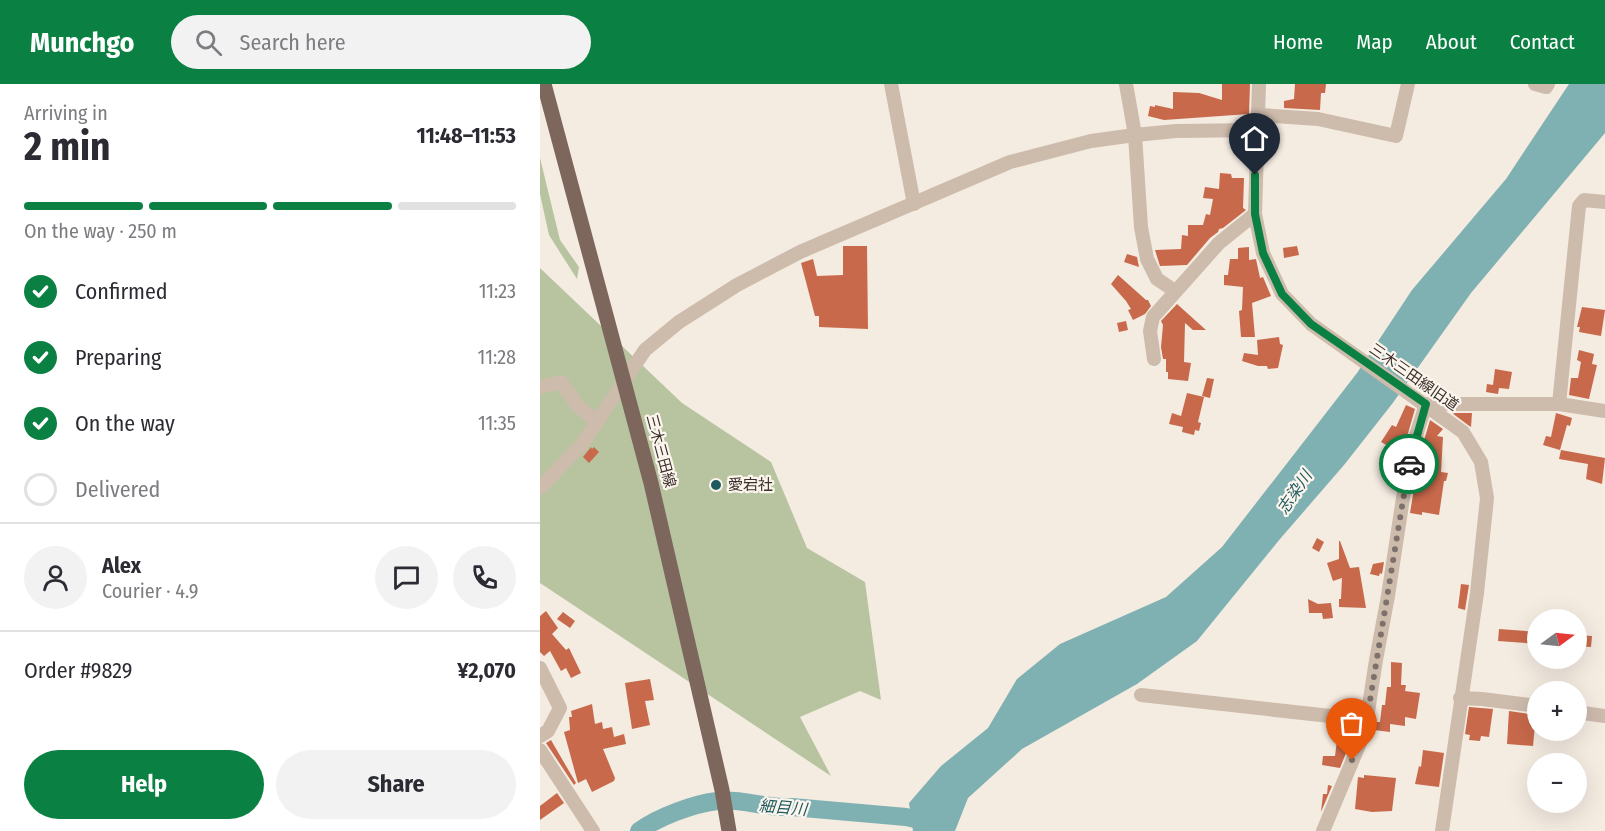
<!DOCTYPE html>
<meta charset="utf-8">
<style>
body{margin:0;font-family:"Fira Sans Condensed","Noto Sans JP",sans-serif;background:#f2f2f3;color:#2b2b33;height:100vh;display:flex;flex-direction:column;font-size:22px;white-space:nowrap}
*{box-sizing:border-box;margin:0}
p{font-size:20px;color:#7c7c81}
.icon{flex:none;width:33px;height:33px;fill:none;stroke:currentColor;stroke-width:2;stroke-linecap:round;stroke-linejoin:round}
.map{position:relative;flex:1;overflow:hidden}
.panel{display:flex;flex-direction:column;background:#fff;width:540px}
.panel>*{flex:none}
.needle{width:39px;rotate:75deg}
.buttons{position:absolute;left:987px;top:525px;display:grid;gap:12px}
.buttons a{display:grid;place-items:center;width:60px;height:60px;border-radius:50%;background:#fff;box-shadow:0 6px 24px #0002;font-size:30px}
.pin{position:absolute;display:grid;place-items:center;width:51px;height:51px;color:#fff;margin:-62px -26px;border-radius:50% 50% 50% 0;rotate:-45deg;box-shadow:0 0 6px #0007}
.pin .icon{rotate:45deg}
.courier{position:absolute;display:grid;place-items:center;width:60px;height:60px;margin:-30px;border:4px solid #0b8043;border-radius:50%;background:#fff;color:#222;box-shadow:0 2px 8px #0007}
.head em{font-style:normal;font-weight:700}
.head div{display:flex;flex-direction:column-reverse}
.head{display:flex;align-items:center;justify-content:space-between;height:102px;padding:0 24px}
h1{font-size:39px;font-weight:700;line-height:45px}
.bar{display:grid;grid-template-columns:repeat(4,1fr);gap:9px 6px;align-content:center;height:72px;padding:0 24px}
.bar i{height:8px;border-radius:4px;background:#e1e1e2}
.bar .on{background:#0b8043}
.bar p{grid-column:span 4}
.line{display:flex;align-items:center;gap:15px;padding:0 24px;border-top:2px solid #e1e1e2}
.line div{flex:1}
.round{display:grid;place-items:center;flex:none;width:63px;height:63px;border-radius:32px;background:#f2f2f3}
ol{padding:0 24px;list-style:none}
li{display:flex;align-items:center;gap:18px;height:66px}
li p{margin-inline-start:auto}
li .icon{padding:6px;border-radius:50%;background:#0b8043;color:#fff;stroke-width:4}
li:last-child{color:#7c7c81}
li i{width:33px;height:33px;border:3px solid #e1e1e2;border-radius:50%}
.button{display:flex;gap:12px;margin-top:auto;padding:12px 24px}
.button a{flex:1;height:69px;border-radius:36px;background:#0b8043;color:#fff;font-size:24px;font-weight:700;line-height:69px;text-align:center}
.button a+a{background:#f2f2f3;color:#2b2b33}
header{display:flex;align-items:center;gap:36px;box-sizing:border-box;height:84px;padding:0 30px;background:#0b8043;color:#fff}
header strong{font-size:28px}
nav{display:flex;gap:33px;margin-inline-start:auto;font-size:21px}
.search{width:420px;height:54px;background:#f2f2f3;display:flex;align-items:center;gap:15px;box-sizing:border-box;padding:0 21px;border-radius:33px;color:#7c7c81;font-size:22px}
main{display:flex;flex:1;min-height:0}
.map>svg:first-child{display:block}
</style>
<header>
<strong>Munchgo</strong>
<div class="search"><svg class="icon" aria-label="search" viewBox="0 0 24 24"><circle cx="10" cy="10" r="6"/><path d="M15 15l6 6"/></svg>Search here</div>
<nav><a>Home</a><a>Map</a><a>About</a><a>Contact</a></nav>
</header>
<main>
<section class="panel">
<div class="head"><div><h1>2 min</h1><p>Arriving in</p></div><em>11:48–11:53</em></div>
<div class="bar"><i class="on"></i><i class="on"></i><i class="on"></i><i></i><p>On the way · 250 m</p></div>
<ol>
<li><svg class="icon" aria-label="check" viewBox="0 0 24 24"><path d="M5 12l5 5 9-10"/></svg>Confirmed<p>11:23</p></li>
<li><svg class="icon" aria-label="check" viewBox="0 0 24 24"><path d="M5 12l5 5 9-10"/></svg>Preparing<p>11:28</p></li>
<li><svg class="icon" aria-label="check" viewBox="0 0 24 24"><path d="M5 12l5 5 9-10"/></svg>On the way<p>11:35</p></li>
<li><i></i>Delivered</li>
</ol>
<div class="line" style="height:108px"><a class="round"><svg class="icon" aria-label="person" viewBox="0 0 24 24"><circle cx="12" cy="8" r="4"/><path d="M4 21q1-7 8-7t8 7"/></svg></a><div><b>Alex</b><p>Courier · 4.9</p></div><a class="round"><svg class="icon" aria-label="chat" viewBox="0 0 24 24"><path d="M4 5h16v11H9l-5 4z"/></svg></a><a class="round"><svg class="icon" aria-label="phone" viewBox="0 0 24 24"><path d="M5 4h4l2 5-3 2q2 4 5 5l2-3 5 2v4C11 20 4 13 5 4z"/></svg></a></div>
<div class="line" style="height:78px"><div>Order #9829</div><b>¥2,070</b></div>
<div class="button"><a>Help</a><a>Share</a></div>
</section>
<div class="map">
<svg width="1065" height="747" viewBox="0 0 1065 747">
<rect width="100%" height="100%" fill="#f4ebe1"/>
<g fill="#b8c4a0">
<path d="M 0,74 L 20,156 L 39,183 L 37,195 L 9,151 L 0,110 Z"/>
<path d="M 0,184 L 142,319 L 231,378 L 267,464 L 325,498 L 341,616 L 320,607 L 260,633 L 291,692 L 0,499 Z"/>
</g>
<path fill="#7fb0b2" d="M 1029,0 L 1065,0 L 1065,49 L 931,209 L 852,320 L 804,381 L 740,455 L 657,557 L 597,600 L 482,665 L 428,714 L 415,747 L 373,747 L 369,719 L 401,682 L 448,644 L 477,595 L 520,560 L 626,513 L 682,463 L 817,289 L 872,206 L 966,95 Z"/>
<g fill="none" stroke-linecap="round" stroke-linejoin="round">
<path stroke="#7fb0b2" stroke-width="18" d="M 99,747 C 118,733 153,720 177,717 C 202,714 227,725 252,723 L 366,733 L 393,739"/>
</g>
<g fill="#c8694b">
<path d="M 682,0 L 710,0 L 709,30 L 624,36 L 608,32 L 610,22 L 615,23 L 615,21 L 633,25 L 633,8 L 659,9 L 682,16 Z"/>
<path d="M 755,0 L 786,0 L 785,9 L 781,9 L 780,26 L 744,24 L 744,17 L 754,15 Z"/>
<path d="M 680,89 L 691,90 L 692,94 L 704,94 L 703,124 L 706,126 L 683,144 L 679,145 L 678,148 L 670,154 L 647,181 L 620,182 L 615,166 L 641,165 L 642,151 L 648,152 L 648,141 L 663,141 L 666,130 L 670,131 L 673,115 L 663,114 L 665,103 L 679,105 Z"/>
<path d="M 303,162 L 327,162 L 328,245 L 279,243 L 279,232 L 275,232 L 261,179 L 273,175 L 277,192 L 303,191 Z"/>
<path d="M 757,162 L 759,171 L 744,174 L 743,164 Z"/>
<path d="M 709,163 L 709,176 L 716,175 L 720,194 L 723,193 L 731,212 L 712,219 L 715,253 L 701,253 L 699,227 L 702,226 L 703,203 L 684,201 L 684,191 L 688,191 L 690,175 L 698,175 L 698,164 Z"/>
<path d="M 587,170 L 597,173 L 599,183 L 584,178 Z"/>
<path d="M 578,191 L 606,216 L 608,216 L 611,222 L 605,230 L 593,236 L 588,226 L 591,225 L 586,217 L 571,200 Z"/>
<path d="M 637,220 L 666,246 L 653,246 L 645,239 L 644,278 L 651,279 L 648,297 L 628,295 L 628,288 L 626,288 L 626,275 L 623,275 L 621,263 L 623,241 L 621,237 Z"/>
<path d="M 1042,223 L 1065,226 L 1061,252 L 1039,248 L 1040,243 L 1037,243 Z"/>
<path d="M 586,237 L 588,246 L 579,248 L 577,239 Z"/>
<path d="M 739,253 L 740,260 L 743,261 L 738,284 L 728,285 L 727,282 L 718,282 L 702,277 L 704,269 L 718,271 L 717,256 Z"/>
<path d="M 1039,266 L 1054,270 L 1052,280 L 1057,281 L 1049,315 L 1029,311 L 1031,294 L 1038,294 L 1041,278 L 1037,276 Z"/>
<path d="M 955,285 L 972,288 L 969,305 L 959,304 L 958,310 L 946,308 L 947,300 L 953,301 Z"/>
<path d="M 667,294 L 674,295 L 670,314 L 662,312 Z"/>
<path d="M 869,298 L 893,298 L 893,306 L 878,305 Z"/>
<path d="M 647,309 L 664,313 L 658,338 L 661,339 L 659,347 L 655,346 L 654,351 L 642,348 L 643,343 L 629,340 L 632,329 L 641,332 Z"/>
<path d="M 866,321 L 875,325 L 862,370 L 841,358 L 852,341 L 856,343 Z"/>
<path d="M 912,329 L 932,329 L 931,343 L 928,341 Z"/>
<path d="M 1016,329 L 1032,334 L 1030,342 L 1027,341 L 1020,366 L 1003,361 L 1006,352 L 1011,353 Z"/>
<path d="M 890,336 L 903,345 L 897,352 L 903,353 L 901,388 L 908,389 L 906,397 L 904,397 L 899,431 L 882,428 L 882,431 L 870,429 L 878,381 L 881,382 L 883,360 Z"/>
<path d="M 51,363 L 52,365 L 54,363 L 59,368 L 49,379 L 43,373 Z"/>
<path d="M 1021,366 L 1065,374 L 1062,400 L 1046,395 L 1048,380 L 1019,375 Z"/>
<path d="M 842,373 L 861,373 L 859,383 L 842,382 Z"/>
<path d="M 777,454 L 784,458 L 779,468 L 772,464 Z"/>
<path d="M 799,457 L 800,457 L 810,484 L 819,483 L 826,524 L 799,523 L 799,515 L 801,515 L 802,494 L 793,497 L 787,479 L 799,475 Z"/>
<path d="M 844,478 L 842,490 L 840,489 L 839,492 L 830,490 L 833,480 Z"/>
<path d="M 921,500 L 929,501 L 925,526 L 918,524 Z"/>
<path d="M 768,515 L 778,520 L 791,519 L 793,534 L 783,535 L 782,529 L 769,529 Z"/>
<path d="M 6,527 L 18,544 L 12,550 L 26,566 L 29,564 L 41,589 L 31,594 L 26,584 L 21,587 L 10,567 L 4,572 L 0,568 L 0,532 Z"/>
<path d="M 23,528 L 35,537 L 30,544 L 17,535 Z"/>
<path d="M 959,545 L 998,548 L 998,560 L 958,557 Z"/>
<path d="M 1036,551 L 1052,552 L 1051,563 L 1036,562 Z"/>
<path d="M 851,578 L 862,579 L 861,601 L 866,601 L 865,607 L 880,609 L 876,635 L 865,633 L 865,642 L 850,640 L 850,648 L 834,646 L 836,638 L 840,638 L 842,621 L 845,621 L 847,603 L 851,603 Z"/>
<path d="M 110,595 L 114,616 L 105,617 L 110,641 L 92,645 L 85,599 Z"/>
<path d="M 52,620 L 55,640 L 62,638 L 63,645 L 72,643 L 74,653 L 84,650 L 86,660 L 63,665 L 75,694 L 74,697 L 52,708 L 46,695 L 38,699 L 24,648 L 30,646 L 29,633 L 32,633 L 31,627 Z"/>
<path d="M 929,623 L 953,625 L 949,653 L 941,652 L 940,657 L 929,656 L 930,651 L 925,650 Z"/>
<path d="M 969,627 L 996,631 L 993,662 L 967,660 Z"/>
<path d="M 805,648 L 814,649 L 800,684 L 782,681 L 783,672 L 795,672 L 798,649 L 805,650 Z"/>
<path d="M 11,656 L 15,663 L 36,699 L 34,701 L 6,659 Z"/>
<path d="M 883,666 L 904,669 L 899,703 L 875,700 L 879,682 L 881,683 Z"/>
<path d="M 824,691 L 856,694 L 852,727 L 832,728 L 815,725 L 818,693 L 824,694 Z"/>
<path d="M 788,701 L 792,702 L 781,728 L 783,710 L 787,710 Z"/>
<path d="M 17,709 L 24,719 L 0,736 L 0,722 Z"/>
</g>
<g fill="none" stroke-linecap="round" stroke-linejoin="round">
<g stroke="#cdbbac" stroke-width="14">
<path d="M 351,0 L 374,120"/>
<path d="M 586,0 L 595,51 L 601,143 L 607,175 L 617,195 L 635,207"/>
<path d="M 719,0 L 715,130 L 723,169 L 742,210 L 771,240 L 923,348 L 941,378 L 947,414 L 937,509 L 902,747"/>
<path d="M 995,0 L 1006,3 L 1008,0"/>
<path d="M 719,31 L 778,35 L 856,52 L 868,0"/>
<path d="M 614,275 L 610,247 L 613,233 L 679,159 L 715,130"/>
<path d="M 0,303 L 21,298 L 37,321 L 56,337"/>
<path d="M 1019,320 L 1039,122 L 1044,116 L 1065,118"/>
<path d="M 0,404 L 42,360 L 105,266 L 139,238 L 197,201 L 260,168 L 470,78 L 551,57 L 595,51 L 636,47 L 718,46"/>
<path d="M 0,584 L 20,624 L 8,647 L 0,652"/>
<path d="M 601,611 L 826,636"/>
<path d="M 920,614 L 942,615 L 998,622"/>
<path d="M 1036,628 L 1065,632"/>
<path d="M 0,666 L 53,747"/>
<path d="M 783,747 L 825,647 L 836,576 L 848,512 L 865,401 L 872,364 L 886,320 L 1019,320 L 1065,327"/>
</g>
<path stroke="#7d675c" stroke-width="15" d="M 4,0 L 111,399 L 182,706 L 189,747"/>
</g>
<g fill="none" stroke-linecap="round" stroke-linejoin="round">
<path stroke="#7c716b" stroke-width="6" stroke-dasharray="0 10.8" d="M 812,676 L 825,647 L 869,380"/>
<path stroke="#0b8043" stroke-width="8" d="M 715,91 L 715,130 L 723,169 L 742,210 L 771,240 L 886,320 L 869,380"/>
</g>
<circle fill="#1f5a5e" stroke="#fbf5ee" stroke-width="2" cx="176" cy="401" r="6"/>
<g text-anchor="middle" stroke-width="4.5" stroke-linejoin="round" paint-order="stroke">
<g font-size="15" fill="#3b302b" stroke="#fbf5ee">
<text transform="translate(874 293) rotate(35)" y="5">三木三田線旧道</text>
<text transform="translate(121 367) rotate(75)" y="5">三木三田線</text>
</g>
<g font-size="15" fill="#3b302b" stroke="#fbf5ee" text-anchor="start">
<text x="188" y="406">愛宕社</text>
</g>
<g font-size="16" font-style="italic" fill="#1f5a5e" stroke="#fbf5ee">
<text transform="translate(754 408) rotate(-56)" y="6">志染川</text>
<text transform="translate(243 723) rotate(5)" y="6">細目川</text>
</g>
</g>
</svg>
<div class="buttons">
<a><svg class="needle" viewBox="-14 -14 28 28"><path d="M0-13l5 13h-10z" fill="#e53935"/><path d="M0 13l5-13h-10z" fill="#7c7c81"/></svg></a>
<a>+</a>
<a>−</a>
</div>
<div class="pin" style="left:812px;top:676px;background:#ea580c"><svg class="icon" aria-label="bag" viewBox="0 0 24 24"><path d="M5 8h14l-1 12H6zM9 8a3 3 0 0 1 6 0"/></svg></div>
<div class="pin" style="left:715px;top:91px;background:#1f2937"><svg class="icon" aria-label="home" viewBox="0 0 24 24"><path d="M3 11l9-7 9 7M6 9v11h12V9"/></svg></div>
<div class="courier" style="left:869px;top:380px"><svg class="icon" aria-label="car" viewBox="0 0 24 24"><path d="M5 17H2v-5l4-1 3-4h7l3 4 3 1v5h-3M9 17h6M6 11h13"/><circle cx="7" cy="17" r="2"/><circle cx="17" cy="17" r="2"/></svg></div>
</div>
</main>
